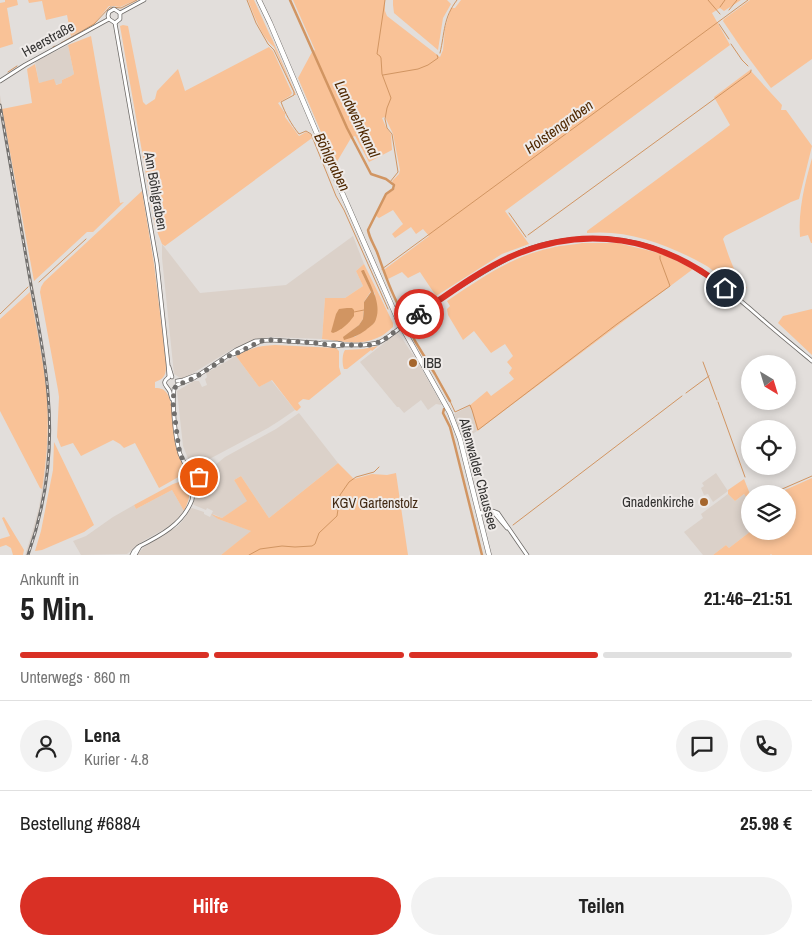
<!DOCTYPE html>
<html lang="de">
<meta charset="utf-8">
<style>
body{margin:0;font-family:"Archivo Narrow",sans-serif;background:#f2f2f2;color:#222;height:100vh;display:flex;flex-direction:column;font-size:19px;white-space:nowrap}
*{box-sizing:border-box;margin:0}
p{font-size:16px;color:#767676}
.icon{flex:none;width:28px;height:28px;fill:none;stroke:currentColor;stroke-width:2;stroke-linecap:round;stroke-linejoin:round}
.map{position:relative;height:555px;overflow:hidden}
.side{display:flex;flex-direction:column;background:#fff;flex:1}
.side>*{flex:none}
.needle{width:32px;rotate:142deg}
.controls{position:absolute;left:741px;top:355px;display:grid;gap:10px}
.controls a{display:grid;place-items:center;width:55px;height:55px;border-radius:50%;background:#fff;box-shadow:0 2px 8px #0003;font-size:25px}
.pin{position:absolute;display:grid;place-items:center;width:42px;height:42px;color:#fff;margin:-21px;border:2px solid #fff;border-radius:50%;box-shadow:0 1px 5px #0007}
.courier{position:absolute;display:grid;place-items:center;width:50px;height:50px;margin:-25px;border:4px solid #d93025;border-radius:50%;background:#fff;color:#222;box-shadow:0 1px 6px #0007}
.overview em{font-style:normal;font-weight:700}
.overview div{display:flex;flex-direction:column-reverse}
.overview{display:flex;align-items:center;justify-content:space-between;height:85px;padding:0 20px}
h1{font-size:32px;font-weight:700;line-height:38px}
.bar{display:grid;grid-template-columns:repeat(4,1fr);gap:8px 5px;align-content:center;height:60px;padding:0 20px}
.bar i{height:6px;border-radius:4px;background:#e0e0e0}
.bar .active{background:#d93025}
.bar p{grid-column:span 4}
.line{display:flex;align-items:center;gap:12px;padding:0 20px;border-top:1px solid #e0e0e0}
.line div{flex:1}
.round{display:grid;place-items:center;flex:none;width:52px;height:52px;border-radius:26px;background:#f2f2f2}
.cta{display:flex;gap:10px;margin-top:auto;padding:10px 20px}
.cta a{flex:1;height:58px;border-radius:30px;background:#d93025;color:#fff;font-size:20px;font-weight:700;line-height:58px;text-align:center}
.cta a+a{background:#f2f2f2;color:#222}
.map>svg:first-child{display:block}
</style>
<div class="map">
<svg width="812" height="555" viewBox="0 0 812 555">
<rect width="100%" height="100%" fill="#e2dedb"/>
<g fill="#dbd1c9">
<path d="M 68,45 L 74,74 L 71,76 L 62,80 L 62,83 L 55,85 L 54,80 L 39,83 L 35,62 Z"/>
<path d="M 0,95 L 45,354 L 50,398 L 51,449 L 46,490 L 39,524 L 29,555 L 25,555 L 32,533 L 39,507 L 46,463 L 48,425 L 47,400 L 41,354 L 30,292 L 26,260 L 0,112 Z"/>
<path d="M 353,236 L 364,264 L 356,271 L 363,286 L 345,298 L 325,298 L 322,339 L 271,337 L 256,339 L 236,349 L 234,348 L 187,377 L 182,379 L 174,374 L 162,258 L 162,244 L 200,293 L 286,285 Z"/>
<path d="M 397,333 L 402,338 L 411,352 L 416,359 L 442,405 L 436,404 L 428,410 L 421,400 L 404,413 L 399,407 L 397,407 L 360,362 Z"/>
<path d="M 236,356 L 259,387 L 271,380 L 295,410 L 279,421 L 268,428 L 200,464 L 194,465 L 189,461 L 183,446 L 177,391 L 194,381 L 199,381 L 202,387 L 207,385 L 205,379 L 207,377 L 206,373 Z"/>
<path d="M 469,406 L 472,410 L 477,431 L 463,440 L 454,414 Z"/>
<path d="M 299,413 L 338,463 L 269,518 L 241,476 L 234,480 L 248,501 L 222,518 L 213,514 L 218,519 L 252,531 L 221,555 L 137,555 L 144,547 L 178,526 L 184,519 L 190,509 L 192,508 L 204,512 L 204,514 L 210,517 L 213,511 L 207,508 L 206,510 L 194,505 L 193,503 L 204,475 L 209,470 L 225,457 L 276,429 Z"/>
<path d="M 716,473 L 728,491 L 713,502 L 708,494 L 704,495 L 701,488 L 704,486 L 702,483 Z"/>
<path d="M 172,490 L 184,511 L 176,521 L 170,526 L 143,541 L 127,554 L 81,555 L 73,541 L 86,536 L 113,517 L 134,505 L 136,509 Z"/>
<path d="M 728,494 L 735,501 L 744,494 L 750,502 L 750,531 L 751,531 L 729,548 L 726,545 L 713,555 L 703,555 L 684,532 L 703,518 L 701,514 Z"/>
</g>
<g fill="#f9c297" fill-rule="evenodd">
<path d="M 5,0 L 17,0 L 18,5 L 7,8 L 13,44 L 0,48 L 0,3 L 5,2 Z"/>
<path d="M 28,0 L 136,0 L 120,7 L 113,6 L 109,6 L 94,24 L 71,36 L 67,15 L 46,20 L 42,1 L 29,3 Z"/>
<path d="M 248,0 L 254,0 L 269,33 L 273,41 L 296,95 L 294,95 L 294,92 L 274,47 C 261,37 254,15 248,0 Z"/>
<path d="M 293,0 L 385,0 L 385,11 L 387,16 L 440,57 L 443,50 L 445,28 L 451,8 L 455,8 L 461,0 L 741,0 L 724,11 L 720,8 L 712,13 L 730,45 L 505,211 L 529,244 L 502,254 L 436,296 L 420,272 L 408,278 L 402,272 L 388,279 L 384,271 L 385,269 L 429,236 L 423,229 L 416,234 L 411,227 L 395,238 L 392,234 L 403,224 L 393,210 L 379,218 L 376,216 C 379,210 384,196 389,193 C 391,191 394,190 395,187 L 392,181 L 399,174 L 400,170 L 393,134 L 385,117 L 382,118 L 386,127 L 391,134 L 392,150 L 369,162 L 355,136 L 351,138 L 335,165 L 298,78 L 312,52 L 315,50 Z"/>
<path d="M 393,0 L 447,0 L 451,4 L 443,18 L 438,50 L 394,13 L 393,5 Z"/>
<path d="M 750,0 L 812,0 L 812,59 L 771,88 L 742,49 L 723,21 L 724,19 Z"/>
<path d="M 123,25 L 128,26 L 143,102 L 146,105 L 155,99 L 157,91 L 178,69 L 185,91 L 269,47 L 273,51 L 292,93 L 290,96 L 278,103 L 285,113 L 285,117 L 299,136 L 306,132 L 310,134 L 312,138 L 165,246 L 162,244 L 155,226 L 120,26 Z"/>
<path d="M 91,36 L 120,203 L 124,202 L 93,232 L 87,232 L 34,281 L 2,109 L 32,103 L 27,69 L 35,64 L 39,83 L 54,79 L 56,85 L 62,83 L 62,80 L 71,76 L 74,74 L 68,45 Z"/>
<path d="M 750,70 L 782,105 L 781,110 L 786,110 L 812,146 L 799,199 L 791,202 L 725,236 L 723,239 C 729,257 734,274 747,288 C 731,293 718,272 705,265 C 669,245 629,229 587,233 L 587,231 L 713,138 L 730,125 L 714,97 Z"/>
<path d="M 812,158 L 812,243 L 811,243 L 808,235 L 800,237 C 798,210 805,183 812,158 Z"/>
<path d="M 142,191 L 154,264 L 166,362 C 166,374 166,378 155,382 L 155,388 C 161,388 165,389 168,395 C 174,405 173,433 176,446 C 178,455 187,466 182,475 L 159,488 L 135,443 L 124,448 L 120,444 L 113,440 L 81,456 L 73,443 L 61,447 L 57,437 L 59,397 L 58,390 L 40,292 L 41,287 L 44,282 Z"/>
<path d="M 582,243 L 618,243 L 630,246 L 663,254 L 693,269 L 477,431 L 472,410 L 469,406 L 487,391 L 491,396 L 514,379 L 509,373 L 512,368 L 507,362 L 513,356 L 505,344 L 491,353 L 474,331 L 463,340 L 448,315 L 447,309 L 450,306 L 447,301 C 480,279 512,256 551,248 C 561,245 572,245 582,243 Z"/>
<path d="M 364,264 L 393,323 L 393,327 C 388,331 383,336 377,338 C 360,346 340,341 322,339 L 325,298 L 345,298 L 363,286 L 356,271 ZM 361,271 L 375,294 L 374,323 L 355,337 L 344,337 L 359,325 L 363,319 L 364,308 L 364,302 L 371,291 Z"/>
<path d="M 30,292 C 36,327 44,362 47,397 C 49,428 47,459 42,489 L 40,488 L 0,411 L 0,319 Z"/>
<path d="M 812,309 L 812,355 L 778,323 L 783,316 Z"/>
<path d="M 275,345 L 336,348 L 339,351 L 339,367 L 341,374 L 309,400 L 303,399 L 298,403 L 301,407 L 297,411 L 295,410 L 272,380 L 259,387 L 236,356 C 251,348 257,346 275,345 Z"/>
<path d="M 378,346 L 372,351 L 371,350 L 347,369 L 344,369 C 342,364 342,354 345,350 L 363,349 Z"/>
<path d="M 54,442 L 94,525 L 84,532 L 42,550 L 35,551 L 41,531 L 53,470 Z"/>
<path d="M 338,463 L 354,479 L 372,474 L 387,475 L 396,473 L 408,555 L 221,555 L 251,531 L 218,519 L 211,514 L 222,518 L 247,501 L 234,480 L 241,476 L 269,518 Z"/>
<path d="M 812,478 L 812,555 L 772,555 L 771,554 L 770,555 L 713,555 L 726,545 L 729,548 L 751,531 L 788,531 L 788,494 L 776,494 Z"/>
<path d="M 744,479 L 750,494 L 750,502 L 744,494 L 735,501 L 728,494 L 728,490 Z"/>
<path d="M 182,481 C 194,489 189,500 184,511 L 172,490 L 136,509 L 134,505 L 173,484 Z"/>
<path d="M 4,517 L 24,550 L 23,555 L 13,555 L 11,548 L 6,545 L 0,547 L 0,539 L 10,536 L 2,518 Z"/>
</g>
<g fill="#d19562">
<path d="M 363,270 L 364,270 C 370,284 382,304 376,319 C 375,324 369,327 366,330 C 359,335 352,338 344,340 L 343,337 L 359,325 L 363,319 L 364,308 L 364,302 L 371,292 L 361,271 Z"/>
<path d="M 347,308 L 352,308 L 354,310 L 354,316 C 349,323 342,330 333,333 L 331,332 L 336,314 L 339,309 Z"/>
</g>
<g fill="none" stroke-linecap="round" stroke-linejoin="round">
<g stroke="#d19562" stroke-width="1">
<path d="M 247,0 L 256,23 L 268,44 L 274,50 L 294,92 L 294,95 L 281,102 C 285,113 291,124 299,134 L 306,131 L 311,134 L 336,196 L 344,210 L 388,309"/>
<path d="M 385,0 L 377,54 L 380,56 L 381,58 L 382,74 L 391,98 L 387,108 L 385,119 L 387,128 L 392,134 L 398,172 L 390,182"/>
<path d="M 708,0 L 720,14"/>
<path d="M 720,7 L 725,0"/>
<path d="M 729,10 L 737,0"/>
<path d="M 719,24 L 729,39"/>
<path d="M 61,43 L 94,24 L 110,7 L 121,8 L 137,0"/>
<path d="M 731,44 L 742,60 L 748,66"/>
<path d="M 53,47 L 55,46"/>
<path d="M 440,53 C 445,32 443,18 457,0"/>
<path d="M 8,72 L 17,66"/>
<path d="M 383,75 L 418,69 L 428,65 L 438,58 L 437,55"/>
<path d="M 509,213 L 526,237"/>
<path d="M 528,235 L 750,73 L 751,71 L 751,70"/>
<path d="M 382,269 L 748,0"/>
<path d="M 39,282 L 86,239"/>
<path d="M 354,312 L 364,310"/>
<path d="M 0,314 L 28,287"/>
<path d="M 703,362 L 717,400"/>
<path d="M 686,393 L 709,376"/>
<path d="M 450,401 L 455,412 L 470,405 L 472,410 L 478,430 L 617,324 L 670,286 L 660,259 L 660,256"/>
<path d="M 718,402 L 745,477"/>
<path d="M 773,493 L 812,476"/>
<path d="M 513,525 L 682,396"/>
<path d="M 249,555 L 260,549 L 282,546 L 295,547 L 312,546 L 315,544 L 319,533 L 337,516 L 340,495 L 349,482 L 356,477 L 374,472 L 379,467"/>
</g>
<g stroke="#d19562" stroke-width="2.5">
<path d="M 290,0 L 347,128 L 371,174 L 386,179 L 394,185 L 393,189 L 386,194 L 368,230 C 369,237 374,245 377,252 C 384,271 390,291 400,308 L 405,309 L 407,314"/>
<path d="M 409,328 L 415,341 L 435,374 L 450,401"/>
<path d="M 444,409 L 443,413 L 450,427 L 455,446 L 482,555"/>
</g>
<defs>
<g id="tertiary">
<path d="M 120,13 L 144,0"/>
<path d="M 115,23 L 157,263 L 168,364 L 169,377"/>
<path d="M 115,23 L 109,19 L 108,16 L 109,12 L 114,9 L 120,13"/>
<path d="M 115,23 L 120,19 L 120,13"/>
<path d="M 0,81 L 25,65 L 109,19"/>
<path d="M 321,343 L 337,343 L 342,344"/>
<path d="M 233,354 L 239,352 L 261,341"/>
<path d="M 169,367 L 172,377"/>
<path d="M 169,377 C 160,384 167,385 170,392 C 170,393 172,399 172,399"/>
<path d="M 177,381 L 183,380 L 196,375"/>
<path d="M 177,385 L 194,378 L 236,350 L 255,341 L 271,340 L 317,343 L 336,346 L 342,345 L 364,345 L 378,343 C 392,336 405,323 418,314 C 446,295 475,276 505,260 C 527,247 552,241 577,239 C 655,232 708,271 763,320 C 779,334 795,347 812,361"/>
<path d="M 174,389 C 172,405 175,439 180,454 C 183,460 186,466 188,472"/>
<circle cx="193" cy="477" r="6"/>
<path d="M 479,513 C 485,510 491,509 498,513 L 527,555"/>
<path d="M 479,513 L 495,514 L 507,528"/>
<path d="M 132,555 L 134,551 L 138,547 C 160,536 183,524 192,500 C 193,494 194,489 195,484"/>
<path d="M 135,555 L 140,546"/>
</g>
<g id="primary">
<path d="M 259,0 L 270,23 L 340,188 L 398,320 L 450,413 L 460,439 L 489,555"/>
<path d="M 396,309 L 399,314 L 404,317"/>
</g>
</defs>
<use href="#tertiary" stroke="#6d6a67" stroke-width="4.5"/>
<use href="#primary" stroke="#6d6a67" stroke-width="5.5"/>
<use href="#tertiary" stroke="#fff" stroke-width="3"/>
<use href="#primary" stroke="#fff" stroke-width="4.5"/>
<defs>
<path id="rail" d="M 0,105 C 10,161 19,218 29,274 C 36,314 45,354 48,394 C 53,448 46,504 28,555"/>
</defs>
<use href="#rail" stroke="#72706e" stroke-width="3"/>
<use href="#rail" stroke="#efebe9" stroke-width="1" stroke-dasharray="4" stroke-linecap="butt"/>
</g>
<g fill="none" stroke-linecap="round" stroke-linejoin="round">
<path stroke="#706e6c" stroke-width="5" stroke-dasharray="0 9" d="M 199,477 L 198,473 L 191,470 L 183,460 L 180,454 L 178,442 L 173,403 L 174,389 L 177,385 L 194,378 L 232,354 L 237,353 L 261,341 L 271,340 L 317,343 L 336,346 L 342,345 L 370,345 L 382,341 L 419,314"/>
<path stroke="#d93025" stroke-width="6" d="M 419,314 C 447,295 479,271 510,257 C 585,223 661,237 725,288"/>
</g>
<g fill="#a5662d" stroke="#efebe9" stroke-width="2">
<circle cx="413" cy="363" r="5"/>
<circle cx="704" cy="502" r="5"/>
</g>
<g text-anchor="middle" stroke-width="4" stroke-linejoin="round" paint-order="stroke">
<g font-size="14" fill="#323130" stroke="#efebe9">
<text transform="translate(48 39) rotate(-29)" y="5">Heerstraße</text>
<text transform="translate(156 191) rotate(80)" y="5">Am Böhlgraben</text>
<text transform="translate(479 474) rotate(75)" y="5">Altenwalder Chaussee</text>
</g>
<g font-size="14" fill="#323130" stroke="#efebe9" text-anchor="start">
<text x="423" y="368">IBB</text>
<text x="694" y="507" text-anchor="end">Gnadenkirche</text>
</g>
<g font-size="14" fill="#422913" stroke="#efebe9">
<text x="375" y="508">KGV Gartenstolz</text>
</g>
<g font-size="15" font-style="italic" fill="#4f2800" stroke="#efebe9">
<text transform="translate(357 119) rotate(64)" y="5">Landwehrkanal</text>
<text transform="translate(559 127) rotate(-36)" y="5">Holstengraben</text>
<text transform="translate(332 162) rotate(64)" y="5">Böhlgraben</text>
</g>
</g>
</svg>
<div class="controls">
<a><svg class="needle" viewBox="-14 -14 28 28"><path d="M0-13l5 13h-10z" fill="#e53935"/><path d="M0 13l5-13h-10z" fill="#767676"/></svg></a>
<a><svg class="icon" aria-label="locate" viewBox="0 0 24 24"><circle cx="12" cy="12" r="6"/><path d="M12 2v4M12 18v4M2 12h4M18 12h4"/></svg></a>
<a><svg class="icon" aria-label="layers" viewBox="0 0 24 24"><path d="M12 4l9 5-9 5-9-5zM3 14l9 5 9-5"/></svg></a>
</div>
<div class="pin" style="left:199px;top:477px;background:#ea580c"><svg class="icon" aria-label="bag" viewBox="0 0 24 24"><path d="M5 8h14l-1 12H6zM9 8a3 3 0 0 1 6 0"/></svg></div>
<div class="pin" style="left:725px;top:288px;background:#1f2937"><svg class="icon" aria-label="home" viewBox="0 0 24 24"><path d="M3 11l9-7 9 7M6 9v11h12V9"/></svg></div>
<div class="courier" style="left:419px;top:314px"><svg class="icon" aria-label="bike" viewBox="0 0 24 24"><circle cx="6" cy="16" r="4"/><circle cx="18" cy="16" r="4"/><path d="M6 16l4-8h5l3 8M10 8l3 8H6M13 5h3"/></svg></div>
</div>
<section class="side">
<div class="overview"><div><h1>5 Min.</h1><p>Ankunft in</p></div><em>21:46–21:51</em></div>
<div class="bar"><i class="active"></i><i class="active"></i><i class="active"></i><i></i><p>Unterwegs · 860 m</p></div>
<div class="line" style="height:90px"><a class="round"><svg class="icon" aria-label="person" viewBox="0 0 24 24"><circle cx="12" cy="8" r="4"/><path d="M4 21q1-7 8-7t8 7"/></svg></a><div><b>Lena</b><p>Kurier · 4.8</p></div><a class="round"><svg class="icon" aria-label="chat" viewBox="0 0 24 24"><path d="M4 5h16v11H9l-5 4z"/></svg></a><a class="round"><svg class="icon" aria-label="phone" viewBox="0 0 24 24"><path d="M5 4h4l2 5-3 2q2 4 5 5l2-3 5 2v4C11 20 4 13 5 4z"/></svg></a></div>
<div class="line" style="height:65px"><div>Bestellung #6884</div><b>25.98 €</b></div>
<div class="cta"><a>Hilfe</a><a>Teilen</a></div>
</section>
